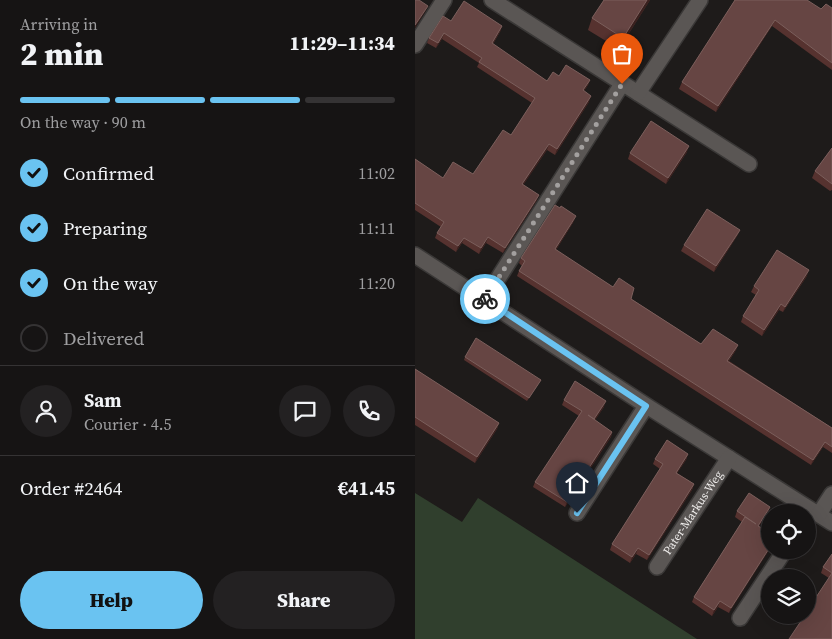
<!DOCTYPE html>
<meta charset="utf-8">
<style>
body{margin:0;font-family:"Source Serif 4",serif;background:#232122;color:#f1f3f6;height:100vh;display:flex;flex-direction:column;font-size:19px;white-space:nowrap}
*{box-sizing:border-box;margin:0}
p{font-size:16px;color:#9e9ea0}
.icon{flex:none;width:28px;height:28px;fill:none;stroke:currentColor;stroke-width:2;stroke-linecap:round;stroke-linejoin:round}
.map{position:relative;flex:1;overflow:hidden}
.sheet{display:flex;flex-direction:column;background:#161414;width:415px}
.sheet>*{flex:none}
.buttons{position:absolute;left:346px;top:504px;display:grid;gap:10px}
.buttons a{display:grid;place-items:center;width:55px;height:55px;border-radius:50%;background:#161414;box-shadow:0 5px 20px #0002,0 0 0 1px #353334;font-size:25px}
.pin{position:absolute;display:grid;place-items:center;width:42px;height:42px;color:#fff;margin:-51px -21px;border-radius:50% 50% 50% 0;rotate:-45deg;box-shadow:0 0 5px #0007}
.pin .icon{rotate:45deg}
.courier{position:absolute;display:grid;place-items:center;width:50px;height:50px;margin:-25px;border:4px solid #6ac3f1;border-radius:50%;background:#fff;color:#222;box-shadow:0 1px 6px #0007}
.headline em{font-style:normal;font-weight:800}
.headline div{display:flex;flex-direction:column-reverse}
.headline{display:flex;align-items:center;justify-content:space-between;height:85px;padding:0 20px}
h1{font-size:32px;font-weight:800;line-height:38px}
.bar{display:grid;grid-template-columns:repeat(4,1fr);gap:8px 5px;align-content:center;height:60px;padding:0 20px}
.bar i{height:6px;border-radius:4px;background:#353334}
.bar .on{background:#6ac3f1}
.bar p{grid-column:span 4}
.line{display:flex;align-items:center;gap:12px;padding:0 20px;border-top:1px solid #353334}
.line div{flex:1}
.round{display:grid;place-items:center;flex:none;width:52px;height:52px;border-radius:26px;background:#232122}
ol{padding:0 20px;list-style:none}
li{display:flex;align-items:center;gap:15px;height:55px}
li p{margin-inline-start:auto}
li .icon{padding:5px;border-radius:50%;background:#6ac3f1;color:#111;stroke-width:4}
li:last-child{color:#9e9ea0}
li i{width:28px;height:28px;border:2px solid #353334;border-radius:50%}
.button{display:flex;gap:10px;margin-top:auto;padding:10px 20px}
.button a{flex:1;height:58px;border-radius:30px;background:#6ac3f1;color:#111;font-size:20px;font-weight:800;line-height:58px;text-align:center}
.button a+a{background:#232122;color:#f1f3f6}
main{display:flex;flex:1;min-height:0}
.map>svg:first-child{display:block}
</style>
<main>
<section class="sheet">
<div class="headline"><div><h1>2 min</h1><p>Arriving in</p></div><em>11:29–11:34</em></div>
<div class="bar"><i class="on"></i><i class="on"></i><i class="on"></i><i></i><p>On the way · 90 m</p></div>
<ol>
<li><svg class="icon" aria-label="check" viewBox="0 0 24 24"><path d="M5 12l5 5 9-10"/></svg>Confirmed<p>11:02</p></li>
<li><svg class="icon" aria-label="check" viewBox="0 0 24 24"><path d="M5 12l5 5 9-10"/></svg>Preparing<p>11:11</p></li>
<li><svg class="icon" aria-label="check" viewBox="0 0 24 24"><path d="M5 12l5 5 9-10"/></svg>On the way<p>11:20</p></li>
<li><i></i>Delivered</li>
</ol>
<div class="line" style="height:90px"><a class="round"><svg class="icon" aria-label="person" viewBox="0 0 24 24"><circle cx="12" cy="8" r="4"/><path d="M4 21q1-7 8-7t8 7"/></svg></a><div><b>Sam</b><p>Courier · 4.5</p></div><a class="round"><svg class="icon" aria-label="chat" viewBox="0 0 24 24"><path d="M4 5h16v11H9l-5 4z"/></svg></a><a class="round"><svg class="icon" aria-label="phone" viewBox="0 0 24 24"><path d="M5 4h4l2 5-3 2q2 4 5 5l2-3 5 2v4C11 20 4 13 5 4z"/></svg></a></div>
<div class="line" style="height:65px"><div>Order #2464</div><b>€41.45</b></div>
<div class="button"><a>Help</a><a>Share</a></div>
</section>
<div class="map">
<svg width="417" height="639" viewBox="0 0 417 639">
<rect width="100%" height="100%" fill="#1e1b1a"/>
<path fill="#303f2d" d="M 0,493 L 47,522 L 63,498 L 282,639 L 0,639 Z"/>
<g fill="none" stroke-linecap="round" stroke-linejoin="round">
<defs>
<g id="minor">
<path d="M 77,0 L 334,164"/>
<path d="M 0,45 L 29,0"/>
<path d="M 223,93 L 285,0"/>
<path d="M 0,255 L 235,408 L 417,523"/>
<path d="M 70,299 L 207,84"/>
<path d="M 162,513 L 231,406"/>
<path d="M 404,514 L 417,494"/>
<path id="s1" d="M 242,567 L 314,458"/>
<path d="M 325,618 L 370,550"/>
</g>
</defs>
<use href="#minor" stroke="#3a3837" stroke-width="18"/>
<use href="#minor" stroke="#5a5654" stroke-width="15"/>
</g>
<g fill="#56322f">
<path d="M 189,0 L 235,0 L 204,49 L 173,30 L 177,18 Z"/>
<path d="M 320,0 L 406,9 L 417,8 L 417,70 L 357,26 L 301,112 L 264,89 L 267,82 Z"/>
<path d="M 36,21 L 87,26 L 85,32 L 78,44 L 132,81 L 144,76 L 175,80 L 173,85 L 169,91 L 174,102 L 140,155 L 132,150 L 108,185 L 122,200 L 88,253 L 71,243 L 64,254 L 47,243 L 41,252 L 20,238 L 22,233 L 26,227 L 0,210 L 0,159 L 28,178 L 58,174 L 96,135 L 117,103 L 62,67 L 64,63 L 27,39 L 21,48 L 12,43 L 14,38 Z"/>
<path d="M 417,148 L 417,190 L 415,191 L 397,178 L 400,171 Z"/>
<path d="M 272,152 L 251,184 L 213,159 L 215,153 Z"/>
<path d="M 159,221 L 141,250 L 286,344 L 323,345 L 321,350 L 314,361 L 417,428 L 417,453 L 408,447 L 396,465 L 102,276 L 104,271 L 107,266 L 104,263 L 106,258 Z"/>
<path d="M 325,230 L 322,236 L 299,272 L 266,251 L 269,245 Z"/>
<path d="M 392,276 L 368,312 L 364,310 L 347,336 L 326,322 L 328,316 L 341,295 L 336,292 L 339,286 Z"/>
<path d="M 50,357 L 126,380 L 112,401 L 49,360 Z"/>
<path d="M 0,369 L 84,423 L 82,429 L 60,463 L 0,425 Z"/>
<path d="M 149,400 L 189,407 L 180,420 L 197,432 L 196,437 L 150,507 L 118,487 L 120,482 L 164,416 L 147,405 Z"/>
<path d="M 273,454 L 271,460 L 262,473 L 279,484 L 277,490 L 232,560 L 221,554 L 215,563 L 195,550 L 197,544 L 245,469 L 238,464 L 240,459 Z"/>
<path d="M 355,507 L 353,512 L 344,526 L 355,533 L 314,613 L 303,607 L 297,616 L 277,602 L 279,597 L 327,522 L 320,517 L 322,511 Z"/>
<path d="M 417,554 L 417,639 L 414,578 L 406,573 L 408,567 Z"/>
</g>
<g fill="#39201e">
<path d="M 232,0 L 235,0 L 204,49 L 208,38 Z"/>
<path d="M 13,6 L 10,12 L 0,28 L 0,25 Z"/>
<path d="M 360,20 L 357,26 L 301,112 L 303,106 Z"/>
<path d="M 87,26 L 85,32 L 75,48 L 77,43 Z"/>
<path d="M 29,33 L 27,39 L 21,48 L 23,43 Z"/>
<path d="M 175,80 L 173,85 L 166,96 L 168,90 Z"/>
<path d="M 176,96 L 174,102 L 140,155 L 142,149 Z"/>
<path d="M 134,144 L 132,150 L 105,190 L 107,184 Z"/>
<path d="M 274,146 L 272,152 L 251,184 L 253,178 Z"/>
<path d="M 124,195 L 122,200 L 88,253 L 90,248 Z"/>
<path d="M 161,216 L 159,221 L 138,255 L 140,249 Z"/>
<path d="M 325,230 L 322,236 L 299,272 L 301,266 Z"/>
<path d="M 73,237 L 71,243 L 64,254 L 66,248 Z"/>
<path d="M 49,238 L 47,243 L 41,252 L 43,246 Z"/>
<path d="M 394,270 L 392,276 L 368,312 L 370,307 Z"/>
<path d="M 366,304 L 364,310 L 347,336 L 349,330 Z"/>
<path d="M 323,345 L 321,350 L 310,366 L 312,361 Z"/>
<path d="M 191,401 L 189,407 L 177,425 L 179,419 Z"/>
<path d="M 84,423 L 82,429 L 60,463 L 62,457 Z"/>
<path d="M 197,432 L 196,437 L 150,507 L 152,502 Z"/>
<path d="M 410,442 L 408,447 L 396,465 L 398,460 Z"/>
<path d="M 273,454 L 271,460 L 259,478 L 261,473 Z"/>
<path d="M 279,484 L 277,490 L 232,560 L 234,555 Z"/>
<path d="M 355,507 L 353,512 L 341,531 L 343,526 Z"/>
<path d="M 355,547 L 355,549 L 314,613 L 316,608 Z"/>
<path d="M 223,548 L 221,554 L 215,563 L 217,557 Z"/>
<path d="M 305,601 L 303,607 L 297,616 L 299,610 Z"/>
</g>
<g fill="#664543" stroke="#7b5f5c">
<path d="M 0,0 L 4,0 L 13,6 L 0,25 Z"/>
<path d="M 189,0 L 232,0 L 208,38 L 177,18 Z"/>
<path d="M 320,0 L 392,0 L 406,9 L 411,4 L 417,8 L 417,63 L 360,20 L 303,106 L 267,82 Z"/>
<path d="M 49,1 L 87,26 L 77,43 L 132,81 L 138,72 L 144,76 L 151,65 L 175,80 L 168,90 L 176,96 L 142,149 L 134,144 L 107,184 L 124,195 L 90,248 L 73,237 L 66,248 L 49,238 L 43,246 L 22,233 L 29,222 L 0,203 L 0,159 L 28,178 L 38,162 L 58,174 L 88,130 L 96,135 L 120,98 L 64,62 L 67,58 L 29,33 L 23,43 L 14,38 L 28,16 L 36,21 Z"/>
<path d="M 236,121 L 274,146 L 253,178 L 215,153 Z"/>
<path d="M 417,148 L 417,184 L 400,171 Z"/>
<path d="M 140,205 L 145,208 L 146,206 L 161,216 L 140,249 L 198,287 L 204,278 L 219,288 L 216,299 L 286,344 L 298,329 L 323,345 L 312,361 L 417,428 L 417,447 L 410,442 L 398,460 L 104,271 L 110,261 L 106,258 Z"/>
<path d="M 292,209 L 325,230 L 301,266 L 269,245 Z"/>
<path d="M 362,250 L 394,270 L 370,307 L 366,304 L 349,330 L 328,316 L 344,290 L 339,286 Z"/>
<path d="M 61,338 L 126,380 L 114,398 L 50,357 Z"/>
<path d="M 0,369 L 84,423 L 62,457 L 0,417 Z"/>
<path d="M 160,381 L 191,401 L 179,419 L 173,415 L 197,432 L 152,502 L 120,482 L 167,411 L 149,400 Z"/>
<path d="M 252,440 L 273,454 L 261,473 L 279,484 L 234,555 L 223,548 L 217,557 L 197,544 L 248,464 L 240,459 Z"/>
<path d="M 334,493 L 355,507 L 343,526 L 355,533 L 355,547 L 316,608 L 305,601 L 299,610 L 279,597 L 330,517 L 341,524 L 322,511 Z"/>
<path d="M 417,554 L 417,639 L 374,639 L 390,615 L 392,615 L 392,611 L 417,573 L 408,567 Z"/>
</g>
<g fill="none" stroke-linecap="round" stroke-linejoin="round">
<path stroke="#a3a09f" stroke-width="5" stroke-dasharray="0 9" d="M 70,299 L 207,84"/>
<path stroke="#6ac3f1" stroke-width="6" d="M 70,299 L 231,406 L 162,513"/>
</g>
<g text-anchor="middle" stroke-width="4" stroke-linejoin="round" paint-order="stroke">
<g font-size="12" fill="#eae8e7" stroke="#151211">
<text dy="4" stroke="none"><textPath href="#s1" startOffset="65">Pater-Markus-Weg</textPath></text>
</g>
</g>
</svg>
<div class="buttons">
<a><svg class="icon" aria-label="locate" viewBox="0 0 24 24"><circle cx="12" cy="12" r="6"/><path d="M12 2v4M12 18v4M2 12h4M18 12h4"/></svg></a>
<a><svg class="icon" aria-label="layers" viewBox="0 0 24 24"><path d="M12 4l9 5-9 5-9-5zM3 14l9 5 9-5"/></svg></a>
</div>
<div class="pin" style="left:207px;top:84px;background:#ea580c"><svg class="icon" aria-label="bag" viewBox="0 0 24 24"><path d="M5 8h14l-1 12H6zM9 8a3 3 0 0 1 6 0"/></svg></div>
<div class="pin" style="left:162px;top:513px;background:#1f2937"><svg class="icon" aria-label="home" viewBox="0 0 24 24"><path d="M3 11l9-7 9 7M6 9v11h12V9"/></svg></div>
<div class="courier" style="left:70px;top:299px"><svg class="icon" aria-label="bike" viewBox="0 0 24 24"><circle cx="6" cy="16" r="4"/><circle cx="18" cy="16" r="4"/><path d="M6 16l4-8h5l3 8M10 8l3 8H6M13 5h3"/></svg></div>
</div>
</main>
